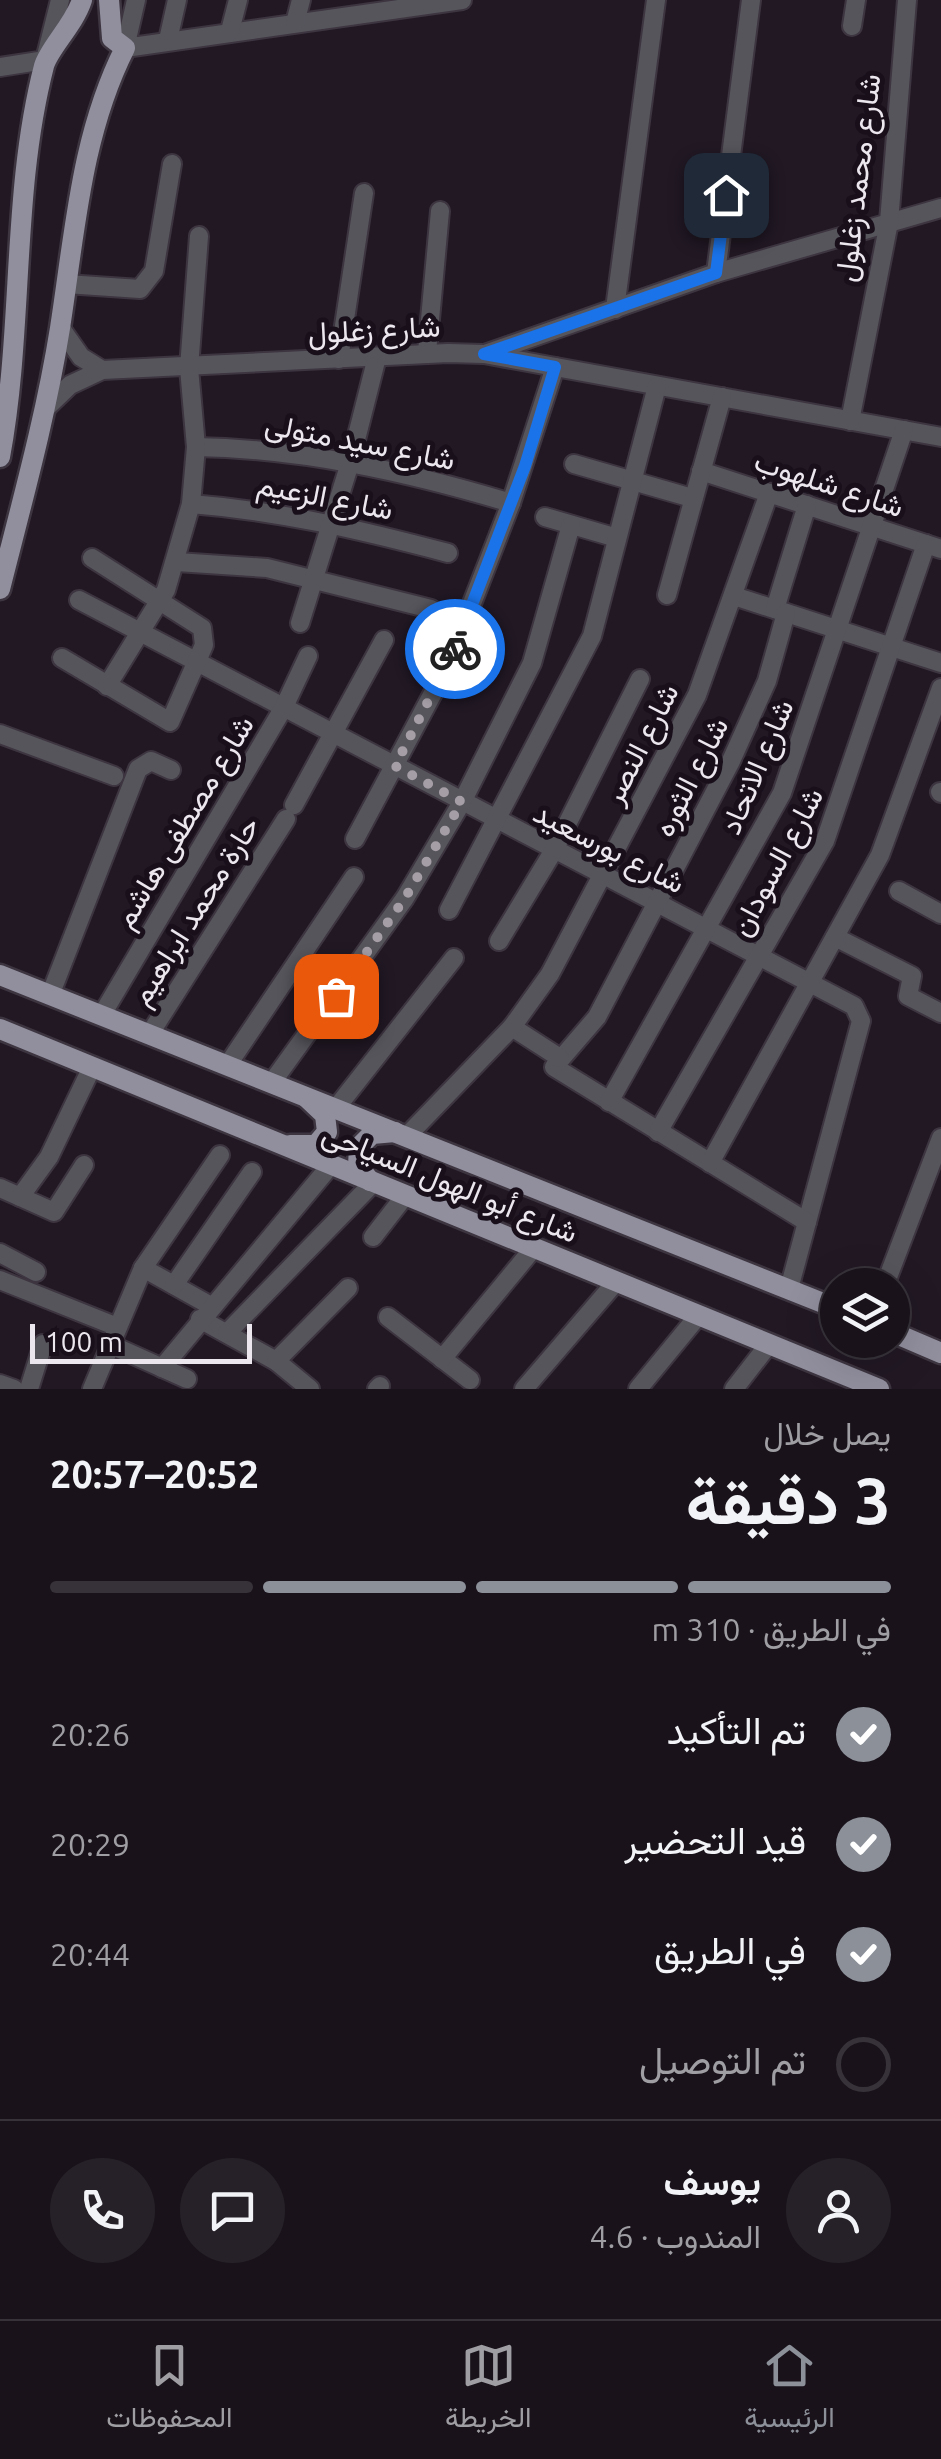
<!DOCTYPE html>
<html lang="ar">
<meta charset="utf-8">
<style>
body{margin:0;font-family:Ubuntu,Vazirmatn,sans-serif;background:#262028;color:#f1f3f6;direction:rtl;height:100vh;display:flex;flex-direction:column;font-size:38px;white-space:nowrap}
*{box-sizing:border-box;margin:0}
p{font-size:32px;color:#9f9ea3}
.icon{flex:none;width:55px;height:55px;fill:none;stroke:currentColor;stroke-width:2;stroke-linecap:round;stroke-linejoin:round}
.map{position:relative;height:1389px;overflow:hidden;direction:ltr}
.panel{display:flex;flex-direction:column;background:#19121b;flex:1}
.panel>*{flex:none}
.fabs{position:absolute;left:820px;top:1268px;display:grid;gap:20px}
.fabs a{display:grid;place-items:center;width:90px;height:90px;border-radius:50%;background:#19121b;box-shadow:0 10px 40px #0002,0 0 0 2px #37323a;font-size:50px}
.scale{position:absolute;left:30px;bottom:25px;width:222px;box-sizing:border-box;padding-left:10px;border:5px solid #ece6ee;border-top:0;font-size:28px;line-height:35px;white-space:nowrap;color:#ece6ee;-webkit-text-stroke:8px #180f1b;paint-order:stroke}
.pin{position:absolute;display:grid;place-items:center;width:85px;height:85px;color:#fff;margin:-42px;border-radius:20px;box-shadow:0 5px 15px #0006}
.courier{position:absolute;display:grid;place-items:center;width:100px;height:100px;margin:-50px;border:8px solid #1a73e8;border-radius:50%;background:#fff;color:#222;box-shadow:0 2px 12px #0007}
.headline em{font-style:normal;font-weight:700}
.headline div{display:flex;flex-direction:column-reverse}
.headline{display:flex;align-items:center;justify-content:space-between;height:170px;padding:0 50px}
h1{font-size:65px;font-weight:700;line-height:75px}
.bar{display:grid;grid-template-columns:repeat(4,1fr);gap:15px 10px;align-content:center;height:120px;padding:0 50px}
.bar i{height:12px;border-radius:8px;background:#37323a}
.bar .current{background:#8c9099}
.bar p{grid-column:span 4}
.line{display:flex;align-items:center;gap:25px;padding:0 50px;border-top:2px solid #37323a}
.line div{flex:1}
.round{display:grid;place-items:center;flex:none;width:105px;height:105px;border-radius:52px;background:#262028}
ol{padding:0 50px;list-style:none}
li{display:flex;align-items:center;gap:30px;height:110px}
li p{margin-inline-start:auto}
li .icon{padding:10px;border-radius:50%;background:#8c9099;color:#fff;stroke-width:4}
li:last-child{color:#9f9ea3}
li i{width:55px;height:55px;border:5px solid #37323a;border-radius:50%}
.dock{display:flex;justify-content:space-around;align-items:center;height:140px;border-top:2px solid #37323a;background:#19121b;font-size:28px;color:#9f9ea3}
.dock a{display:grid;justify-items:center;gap:5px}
.dock .current{color:#8c9099}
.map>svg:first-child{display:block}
</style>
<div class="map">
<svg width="941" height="1389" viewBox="0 0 941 1389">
<rect width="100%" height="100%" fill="#211824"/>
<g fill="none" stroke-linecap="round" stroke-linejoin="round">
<defs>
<g id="minor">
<path d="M 136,0 L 125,48 L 462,0"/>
<path d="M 295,23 L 301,0"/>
<path d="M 852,26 L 856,0"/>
<path d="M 230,31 L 238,0"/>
<path d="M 168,40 L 177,0"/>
<path d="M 0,67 L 45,60 L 60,0"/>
<path d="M 716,273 L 751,0"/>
<path d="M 66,284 L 140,289 L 154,271 L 172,164"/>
<path d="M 615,309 L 656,0"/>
<path d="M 60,327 L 81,357 L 102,370"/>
<path d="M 427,352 L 440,211"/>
<path d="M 485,354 L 716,273 L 941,208"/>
<path d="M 339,359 L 364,193"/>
<path d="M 45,409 L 70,385 L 102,370 L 448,353 L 484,354 L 941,437"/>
<path d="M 850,421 L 889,222 L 907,0"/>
<path d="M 196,447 C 304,449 408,472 511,503"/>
<path d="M 574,464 L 692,498"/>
<path d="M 701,471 L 941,549"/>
<path d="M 191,504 C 280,511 361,530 448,553"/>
<path d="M 545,517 L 617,538"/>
<path d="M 177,562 L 267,568 L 431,609"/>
<path d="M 667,595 L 722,397"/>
<path d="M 734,596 L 941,663"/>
<path d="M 79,600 L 854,1006 L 861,1021 L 789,1289"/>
<path d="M 775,609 L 807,505"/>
<path d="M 786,613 L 767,681 L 731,761 L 597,1017 L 554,1067 L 807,1222"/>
<path d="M 300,623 L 350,463 L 377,357"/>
<path d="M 62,658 L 170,722 L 204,645 L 202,628 L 92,558"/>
<path d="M 107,686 L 166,590 L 191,504 L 196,447 L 189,368 L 199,236"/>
<path d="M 0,734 L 114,776"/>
<path d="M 940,792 L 941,793"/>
<path d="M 294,805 L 384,640"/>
<path d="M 355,839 L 448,665 L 511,503 L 555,367"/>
<path d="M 899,891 L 941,914"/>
<path d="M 449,910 L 592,636 L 657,386"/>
<path d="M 835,937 L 912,976 L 908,996 L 941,1013"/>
<path d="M 499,941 L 554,850 L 640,679"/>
<path d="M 51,993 L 138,769 L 151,761 L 171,770"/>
<path d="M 103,1013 L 284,707 L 308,656"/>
<path d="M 512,1027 L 560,1058"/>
<path d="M 151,1032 L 286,819"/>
<path d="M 229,1063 L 354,877"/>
<path d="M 273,1081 L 405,898 L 462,802 L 532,663 L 571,525"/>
<path d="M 609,1102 L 782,793 L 904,430"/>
<path d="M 337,1107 L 454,958"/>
<path d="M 658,1132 L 825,841 L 926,544"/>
<path d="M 407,1136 L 512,1027 L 550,974 L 697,695 L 769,493"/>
<path d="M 710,1163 L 880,855 L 941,688"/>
<path d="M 0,1188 L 54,1212 L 84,1165"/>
<path d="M 20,1197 L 49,1157 L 92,1067"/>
<path d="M 373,1237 L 404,1197"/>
<path d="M 0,1253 L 36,1272"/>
<path d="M 143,1268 L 211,1306"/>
<path d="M 0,1280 L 115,1326"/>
<path d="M 174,1285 L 252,1172"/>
<path d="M 885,1285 L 941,1138"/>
<path d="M 388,1317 L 470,1380"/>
<path d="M 200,1319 L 276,1361 L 310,1389"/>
<path d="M 227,1333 L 373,1183"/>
<path d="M 109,1344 L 187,1379"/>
<path d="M 442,1359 L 532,1250"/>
<path d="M 276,1361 L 348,1288"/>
<path d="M 162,1368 L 330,1166"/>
<path d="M 0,1384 L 14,1389"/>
<path d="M 29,1389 L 43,1344"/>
<path d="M 92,1389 L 143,1268 L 220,1155"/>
<path d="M 377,1389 L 380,1386"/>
<path d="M 524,1389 L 615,1283"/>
<path d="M 638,1389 L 698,1316"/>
<path d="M 734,1389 L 769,1344"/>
</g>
<g id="major">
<path d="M 0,457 C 24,328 11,194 44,66 C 49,48 74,25 82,0"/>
<path d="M 0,589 C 22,502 46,416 60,328 C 75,232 81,135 125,48 L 112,38 L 109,0"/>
<path d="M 0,975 L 838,1309"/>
<path d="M 0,1029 L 879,1389"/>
<path d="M 290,1145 L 316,1145 L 327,1132 L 325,1115 L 307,1098"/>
<path d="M 370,1181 L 358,1166 L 359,1147 L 372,1134 L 395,1132"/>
<path d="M 892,1332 L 941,1353"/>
</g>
</defs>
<use href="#minor" stroke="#3d3540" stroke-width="22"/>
<use href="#major" stroke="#3d3540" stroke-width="25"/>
<use href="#minor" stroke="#56555c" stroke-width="18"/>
<use href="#major" stroke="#918f9e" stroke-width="20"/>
</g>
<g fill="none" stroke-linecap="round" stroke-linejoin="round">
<path stroke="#a59ea7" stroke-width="10" stroke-dasharray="0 18" d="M 336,996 L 405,898 L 462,802 L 395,766 L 455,649"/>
<path stroke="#1a73e8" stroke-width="12" d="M 455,649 L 525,466 L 555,367 L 484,354 L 716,273 L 726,195"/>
</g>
<g text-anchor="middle" stroke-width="10" stroke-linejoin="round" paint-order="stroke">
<g font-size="30" fill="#ece6ee" stroke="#180f1b">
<text transform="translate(858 178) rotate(-83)" y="10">شارع محمد زغلول</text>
<text transform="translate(374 330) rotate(-3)" y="10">شارع زغلول</text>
<text transform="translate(360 442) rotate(11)" y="10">شارع سيد متولى</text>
<text transform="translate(829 484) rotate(18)" y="10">شارع شلهوب</text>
<text transform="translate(325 497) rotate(11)" y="10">شارع الزعيم</text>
<text transform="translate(641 744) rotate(-63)" y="10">شارع النصر</text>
<text transform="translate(757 767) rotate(-67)" y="10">شارع الاتحاد</text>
<text transform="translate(691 777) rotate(-63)" y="10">شارع الثوره</text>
<text transform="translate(184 822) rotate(-59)" y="10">شارع مصطفى هاشم</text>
<text transform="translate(609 848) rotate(27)" y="10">شارع بورسعيد</text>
<text transform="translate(777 862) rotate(-62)" y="10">شارع السودان</text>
<text transform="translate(195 911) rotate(-58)" y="10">حارة محمد ابراهيم</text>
<text transform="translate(450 1183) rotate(22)" y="10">شارع أبو الهول السياحى</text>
</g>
</g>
</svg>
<div class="fabs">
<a><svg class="icon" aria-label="layers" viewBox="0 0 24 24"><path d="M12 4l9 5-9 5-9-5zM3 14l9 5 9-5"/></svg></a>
</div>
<div class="scale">100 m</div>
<div class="pin" style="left:336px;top:996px;background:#ea580c"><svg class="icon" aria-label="bag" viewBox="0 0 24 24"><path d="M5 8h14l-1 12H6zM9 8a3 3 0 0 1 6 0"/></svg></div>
<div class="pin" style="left:726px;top:195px;background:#1f2937"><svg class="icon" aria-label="home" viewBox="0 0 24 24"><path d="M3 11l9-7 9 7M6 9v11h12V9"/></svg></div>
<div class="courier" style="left:455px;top:649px"><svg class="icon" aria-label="bike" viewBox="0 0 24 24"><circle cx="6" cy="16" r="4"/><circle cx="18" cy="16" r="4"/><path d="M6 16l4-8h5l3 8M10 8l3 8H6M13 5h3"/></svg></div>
</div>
<section class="panel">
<div class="headline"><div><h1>3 دقيقة</h1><p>يصل خلال</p></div><em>20:52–20:57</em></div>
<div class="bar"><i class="current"></i><i class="current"></i><i class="current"></i><i></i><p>في الطريق · 310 m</p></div>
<ol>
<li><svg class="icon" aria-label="check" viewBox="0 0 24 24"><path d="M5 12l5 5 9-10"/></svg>تم التأكيد<p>20:26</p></li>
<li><svg class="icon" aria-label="check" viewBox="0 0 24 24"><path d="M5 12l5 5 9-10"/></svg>قيد التحضير<p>20:29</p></li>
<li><svg class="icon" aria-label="check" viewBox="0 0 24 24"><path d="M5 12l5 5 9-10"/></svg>في الطريق<p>20:44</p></li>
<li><i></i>تم التوصيل</li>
</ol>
<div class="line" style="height:180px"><a class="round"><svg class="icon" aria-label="person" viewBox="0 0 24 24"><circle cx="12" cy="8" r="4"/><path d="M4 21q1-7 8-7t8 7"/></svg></a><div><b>يوسف</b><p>المندوب · 4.6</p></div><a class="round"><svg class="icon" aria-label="chat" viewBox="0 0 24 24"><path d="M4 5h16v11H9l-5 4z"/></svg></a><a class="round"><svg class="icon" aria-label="phone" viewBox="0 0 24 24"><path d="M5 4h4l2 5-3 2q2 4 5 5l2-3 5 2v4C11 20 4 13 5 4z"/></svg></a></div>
</section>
<nav class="dock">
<a class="current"><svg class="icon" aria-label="home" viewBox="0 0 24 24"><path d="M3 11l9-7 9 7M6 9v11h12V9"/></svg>الرئيسية</a>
<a><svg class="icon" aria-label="map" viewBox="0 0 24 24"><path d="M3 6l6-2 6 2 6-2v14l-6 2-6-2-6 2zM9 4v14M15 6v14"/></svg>الخريطة</a>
<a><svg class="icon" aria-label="saved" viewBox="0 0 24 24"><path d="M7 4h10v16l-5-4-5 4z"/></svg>المحفوظات</a>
</nav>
